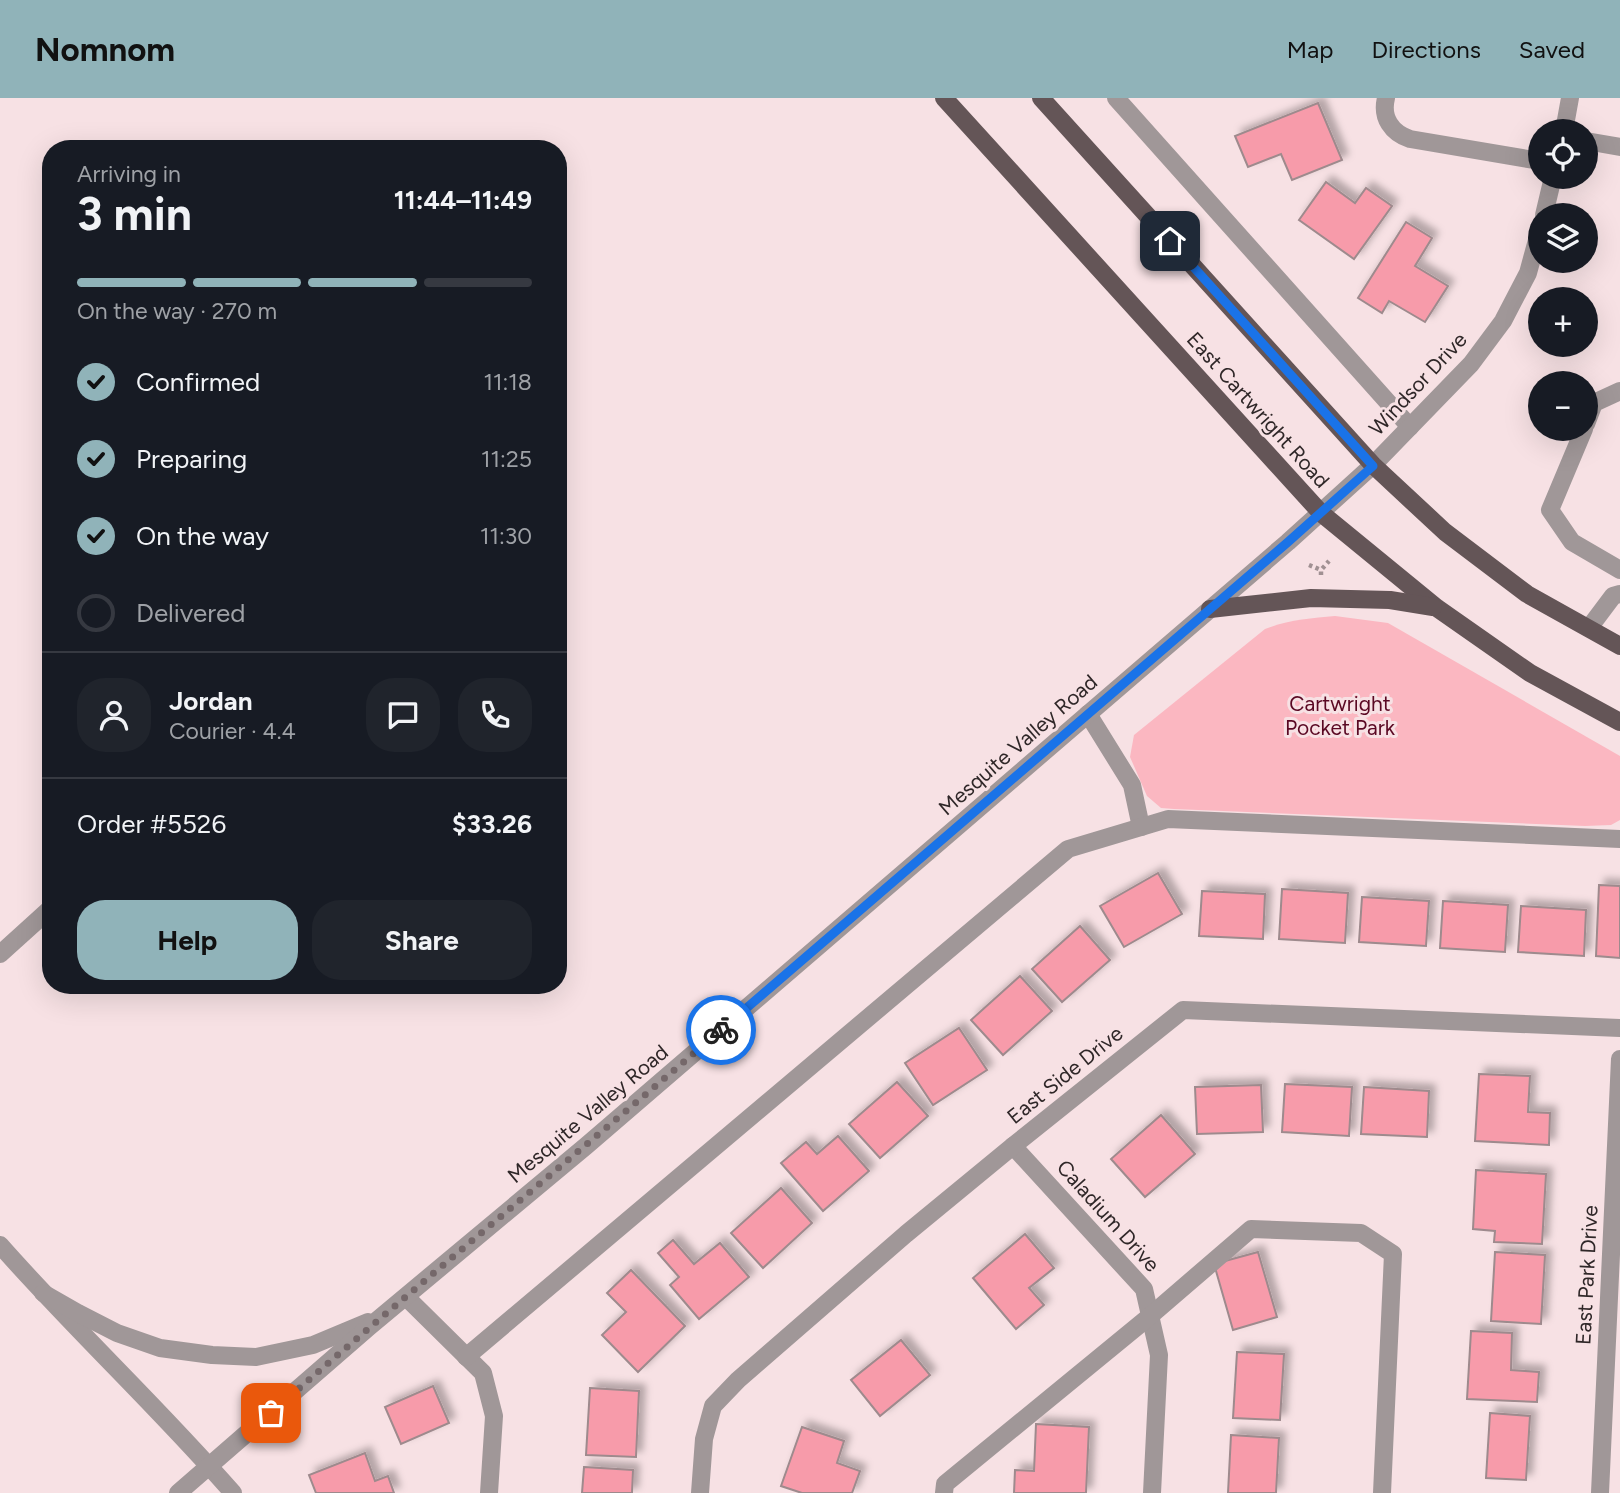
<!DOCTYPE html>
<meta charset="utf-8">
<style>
body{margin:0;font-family:Figtree,sans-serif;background:#20242c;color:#f1f3f6;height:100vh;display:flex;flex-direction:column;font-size:26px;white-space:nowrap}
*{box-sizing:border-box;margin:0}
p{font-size:23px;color:#9ea1a6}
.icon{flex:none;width:38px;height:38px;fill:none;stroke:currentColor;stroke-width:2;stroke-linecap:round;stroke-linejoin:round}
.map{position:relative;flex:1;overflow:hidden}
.panel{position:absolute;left:42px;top:42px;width:525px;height:854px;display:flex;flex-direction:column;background:#171b24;border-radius:28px;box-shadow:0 7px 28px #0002}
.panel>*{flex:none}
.fabs{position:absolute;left:1528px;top:21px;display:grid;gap:14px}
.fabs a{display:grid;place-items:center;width:70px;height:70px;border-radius:50%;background:#171b24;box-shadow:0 7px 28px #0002;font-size:35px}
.pin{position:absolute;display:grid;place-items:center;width:60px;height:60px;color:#fff;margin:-30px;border-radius:14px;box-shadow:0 4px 10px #0006}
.courier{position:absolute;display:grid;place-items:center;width:70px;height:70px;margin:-35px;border:5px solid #1a73e8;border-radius:50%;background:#fff;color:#222;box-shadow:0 2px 9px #0007}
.head em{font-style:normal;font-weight:700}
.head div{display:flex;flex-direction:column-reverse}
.head{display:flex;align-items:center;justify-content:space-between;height:119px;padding:0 35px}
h1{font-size:46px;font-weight:700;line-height:52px}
.bar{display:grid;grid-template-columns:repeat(4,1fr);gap:10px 7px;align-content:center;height:84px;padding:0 35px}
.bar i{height:9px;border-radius:5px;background:#363941}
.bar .active{background:#90b3b9}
.bar p{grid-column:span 4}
.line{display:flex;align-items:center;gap:18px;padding:0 35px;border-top:2px solid #363941}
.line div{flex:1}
.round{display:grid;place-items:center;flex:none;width:74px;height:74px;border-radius:28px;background:#20242c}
ol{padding:0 35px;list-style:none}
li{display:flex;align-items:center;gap:21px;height:77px}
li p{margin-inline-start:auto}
li .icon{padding:7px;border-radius:50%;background:#90b3b9;color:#111;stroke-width:4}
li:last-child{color:#9ea1a6}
li i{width:38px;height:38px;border:4px solid #363941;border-radius:50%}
.button{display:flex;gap:14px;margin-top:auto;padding:14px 35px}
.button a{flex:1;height:80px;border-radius:28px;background:#90b3b9;color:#111;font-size:28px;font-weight:700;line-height:80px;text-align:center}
.button a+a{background:#20242c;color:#f1f3f6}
header{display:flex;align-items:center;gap:42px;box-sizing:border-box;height:98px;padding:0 35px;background:#90b3b9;color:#111}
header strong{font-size:33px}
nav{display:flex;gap:38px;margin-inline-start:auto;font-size:24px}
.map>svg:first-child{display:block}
</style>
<header>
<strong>Nomnom</strong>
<nav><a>Map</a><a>Directions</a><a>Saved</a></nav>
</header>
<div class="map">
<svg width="1620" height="1395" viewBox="0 0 1620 1395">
<defs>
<filter id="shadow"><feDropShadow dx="6" dy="-6" stdDeviation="3.5" flood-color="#0004"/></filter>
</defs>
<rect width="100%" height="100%" fill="#f7e1e4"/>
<path fill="#fbb7c1" d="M 1335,518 L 1388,525 L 1620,658 L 1620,722 L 1611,727 L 1585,728 L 1174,711 L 1161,710 L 1147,698 L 1130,659 L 1134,637 L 1265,531 C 1288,522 1311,520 1335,518 Z"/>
<g fill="#f79baa" stroke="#9e8a8d" stroke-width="2" filter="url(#shadow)">
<path d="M 1318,5 L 1342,62 L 1292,82 L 1281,56 L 1248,69 L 1235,38 Z"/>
<path d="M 1326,84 L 1355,105 L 1366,90 L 1392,108 L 1354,161 L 1299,122 Z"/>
<path d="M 1406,124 L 1432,140 L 1415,168 L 1448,188 L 1425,224 L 1389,203 L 1382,215 L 1358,200 Z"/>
<path d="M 1158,775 L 1182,816 L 1124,849 L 1100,808 Z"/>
<path d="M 1599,787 L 1620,788 L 1620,860 L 1596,858 Z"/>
<path d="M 1282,791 L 1348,795 L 1345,845 L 1279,841 Z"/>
<path d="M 1202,793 L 1265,796 L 1263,841 L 1199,838 Z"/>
<path d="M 1362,799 L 1429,803 L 1426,848 L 1359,844 Z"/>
<path d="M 1443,803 L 1508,807 L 1505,854 L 1440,850 Z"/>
<path d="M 1521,808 L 1586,812 L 1584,858 L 1518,854 Z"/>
<path d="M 1080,828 L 1110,862 L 1062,904 L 1032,871 Z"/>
<path d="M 1020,878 L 1052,913 L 1003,957 L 971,922 Z"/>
<path d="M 959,930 L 987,972 L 933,1007 L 905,965 Z"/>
<path d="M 1479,976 L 1530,978 L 1528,1014 L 1550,1015 L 1549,1047 L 1475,1043 Z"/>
<path d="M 897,984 L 928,1018 L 880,1060 L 849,1026 Z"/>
<path d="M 1285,986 L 1352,989 L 1349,1038 L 1282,1034 Z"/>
<path d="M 1261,987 L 1263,1034 L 1197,1036 L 1195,989 Z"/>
<path d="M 1364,989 L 1429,993 L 1427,1039 L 1361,1036 Z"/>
<path d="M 1161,1017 L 1195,1056 L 1145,1099 L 1111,1061 Z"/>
<path d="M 838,1038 L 869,1073 L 823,1113 L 781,1065 L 806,1044 L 817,1056 Z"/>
<path d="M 1476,1072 L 1546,1076 L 1542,1146 L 1494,1144 L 1495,1133 L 1473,1131 Z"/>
<path d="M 781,1090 L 812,1125 L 763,1170 L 731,1135 Z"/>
<path d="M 1025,1136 L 1054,1170 L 1029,1190 L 1044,1207 L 1016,1231 L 973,1180 Z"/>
<path d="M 673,1142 L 694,1166 L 720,1145 L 749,1179 L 699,1221 L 670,1187 L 679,1179 L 658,1155 Z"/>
<path d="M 1258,1154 L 1277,1219 L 1233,1232 L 1214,1166 Z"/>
<path d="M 1495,1154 L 1545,1157 L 1541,1226 L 1491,1223 Z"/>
<path d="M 631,1172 L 685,1228 L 638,1274 L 602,1237 L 626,1214 L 607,1195 Z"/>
<path d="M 1471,1233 L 1512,1235 L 1511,1272 L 1539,1274 L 1537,1304 L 1467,1301 Z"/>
<path d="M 901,1242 L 930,1277 L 880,1318 L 851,1282 Z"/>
<path d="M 1237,1254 L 1284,1256 L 1280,1322 L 1233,1320 Z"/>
<path d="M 433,1288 L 449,1325 L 401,1346 L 385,1309 Z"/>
<path d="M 590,1290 L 639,1293 L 636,1359 L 586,1357 Z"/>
<path d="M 1490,1315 L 1530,1318 L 1526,1382 L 1486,1380 Z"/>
<path d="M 1036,1326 L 1089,1329 L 1086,1395 L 1014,1395 L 1015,1372 L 1034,1373 Z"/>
<path d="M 802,1329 L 844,1343 L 837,1365 L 860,1373 L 852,1395 L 802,1395 L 781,1388 Z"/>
<path d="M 1231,1337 L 1279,1340 L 1276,1395 L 1228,1395 Z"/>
<path d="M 365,1355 L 375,1383 L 388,1378 L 394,1395 L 316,1395 L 309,1377 Z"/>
<path d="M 584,1369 L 633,1372 L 632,1395 L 582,1395 Z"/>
</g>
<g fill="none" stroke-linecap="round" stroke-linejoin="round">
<g stroke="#a09092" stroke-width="4.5" stroke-dasharray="3.5 3.5" stroke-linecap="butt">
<path d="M 1309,467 L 1321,472"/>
<path d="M 1321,477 L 1321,472 L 1329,463"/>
</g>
<g stroke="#a09798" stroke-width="18">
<path d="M 1116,0 L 1410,329"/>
<path d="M 1386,0 C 1381,20 1392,35 1410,41 L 1540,63"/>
<path d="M 1564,33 L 1570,0"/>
<path d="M 1586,43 L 1620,49"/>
<path d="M 1544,117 L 1553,79"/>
<path d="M 1586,326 L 1594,305 L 1620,293"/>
<path d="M 1584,331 L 1550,412 L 1572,444 L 1620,472"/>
<path d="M 1589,530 L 1613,498 L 1620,496"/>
<path d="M 1088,616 L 1132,687 L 1141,729"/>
<path d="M 0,856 L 51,810"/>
<path d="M 1013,1048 L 1144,1191 L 1159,1257 L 1152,1395"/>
<path d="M 0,1147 C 75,1232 158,1309 233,1395"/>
<path d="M 43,1195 L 78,1215 L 117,1235 L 160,1250 L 212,1257 L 256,1259 L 313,1247 L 368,1224"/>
<path d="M 406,1199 L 483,1275 L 494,1318 L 489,1395"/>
<path d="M 466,1259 L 1068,751 L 1168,721 L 1620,741"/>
<path d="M 178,1395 L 369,1229 L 586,1048 L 1288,444 L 1373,367 L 1471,266 L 1503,223 L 1528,175 L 1540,131"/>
<path d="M 700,1395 L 704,1341 L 713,1308 L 738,1282 L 906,1136 L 1013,1048 L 1183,912 L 1620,930"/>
<path d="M 944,1395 L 945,1386 L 1150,1218 L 1251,1131 L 1361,1135 L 1393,1156 L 1382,1395"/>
<path d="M 1600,1395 L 1620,961"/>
</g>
<g stroke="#645557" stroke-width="18">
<path d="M 944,0 L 1321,415 L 1437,510 L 1530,575 L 1620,624"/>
<path d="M 1041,0 L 1373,367 L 1445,434 L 1527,496 L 1620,548"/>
<path d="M 1210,511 L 1311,500 L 1390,502 L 1433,509"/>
</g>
</g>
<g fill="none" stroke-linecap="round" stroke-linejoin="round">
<path stroke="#75686a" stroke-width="7" stroke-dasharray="0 12.6" d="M 271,1315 C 419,1185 571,1061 721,932"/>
<path stroke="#1a73e8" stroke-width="9" d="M 721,932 L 1288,444 L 1373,368 L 1170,143"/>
</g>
<g text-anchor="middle" stroke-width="6" stroke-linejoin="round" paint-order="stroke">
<g font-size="21" fill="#2f2728" stroke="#f7e1e4">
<text transform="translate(1418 286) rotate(-47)" y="7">Windsor Drive</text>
<text transform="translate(1258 312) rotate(48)" y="7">East Cartwright Road</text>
<text transform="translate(1018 647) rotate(-41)" y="7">Mesquite Valley Road</text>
<text transform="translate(1065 977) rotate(-39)" y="7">East Side Drive</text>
<text transform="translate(588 1016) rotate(-40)" y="7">Mesquite Valley Road</text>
<text transform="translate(1108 1118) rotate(48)" y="7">Caladium Drive</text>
<text transform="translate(1587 1177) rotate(-87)" y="7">East Park Drive</text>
</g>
<g font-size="21" fill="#5a0823" stroke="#f7e1e4">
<text x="1340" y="613">Cartwright<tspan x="1340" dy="24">Pocket Park</tspan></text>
</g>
</g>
</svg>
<div class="fabs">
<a><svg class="icon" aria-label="locate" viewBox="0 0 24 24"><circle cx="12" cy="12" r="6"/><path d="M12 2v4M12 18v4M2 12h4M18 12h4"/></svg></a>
<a><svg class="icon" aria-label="layers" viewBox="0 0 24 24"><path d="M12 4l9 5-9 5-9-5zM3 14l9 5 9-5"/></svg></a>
<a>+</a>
<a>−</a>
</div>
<div class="pin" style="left:271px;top:1315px;background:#ea580c"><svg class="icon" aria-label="bag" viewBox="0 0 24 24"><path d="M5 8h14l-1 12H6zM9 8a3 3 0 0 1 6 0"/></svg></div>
<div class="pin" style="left:1170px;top:143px;background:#1f2937"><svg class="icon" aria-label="home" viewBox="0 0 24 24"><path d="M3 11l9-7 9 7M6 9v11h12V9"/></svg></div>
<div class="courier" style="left:721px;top:932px"><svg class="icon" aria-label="bike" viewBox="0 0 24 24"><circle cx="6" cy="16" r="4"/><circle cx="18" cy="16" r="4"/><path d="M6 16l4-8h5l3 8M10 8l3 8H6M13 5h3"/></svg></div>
<section class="panel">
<div class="head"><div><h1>3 min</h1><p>Arriving in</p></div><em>11:44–11:49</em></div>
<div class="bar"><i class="active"></i><i class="active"></i><i class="active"></i><i></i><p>On the way · 270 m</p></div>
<ol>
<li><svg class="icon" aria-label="check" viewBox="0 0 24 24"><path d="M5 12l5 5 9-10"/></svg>Confirmed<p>11:18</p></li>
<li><svg class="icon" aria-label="check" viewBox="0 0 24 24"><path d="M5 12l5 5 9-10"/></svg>Preparing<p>11:25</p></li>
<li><svg class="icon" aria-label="check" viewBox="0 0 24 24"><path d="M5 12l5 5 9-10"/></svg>On the way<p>11:30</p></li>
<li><i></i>Delivered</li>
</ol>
<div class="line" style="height:126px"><a class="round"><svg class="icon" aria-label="person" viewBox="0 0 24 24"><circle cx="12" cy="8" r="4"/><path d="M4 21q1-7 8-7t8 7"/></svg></a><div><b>Jordan</b><p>Courier · 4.4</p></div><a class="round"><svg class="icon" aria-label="chat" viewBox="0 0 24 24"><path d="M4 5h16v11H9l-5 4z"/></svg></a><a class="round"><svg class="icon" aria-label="phone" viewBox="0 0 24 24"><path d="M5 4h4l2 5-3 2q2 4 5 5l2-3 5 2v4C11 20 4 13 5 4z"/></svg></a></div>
<div class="line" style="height:91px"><div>Order #5526</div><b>$33.26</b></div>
<div class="button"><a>Help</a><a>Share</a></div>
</section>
</div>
